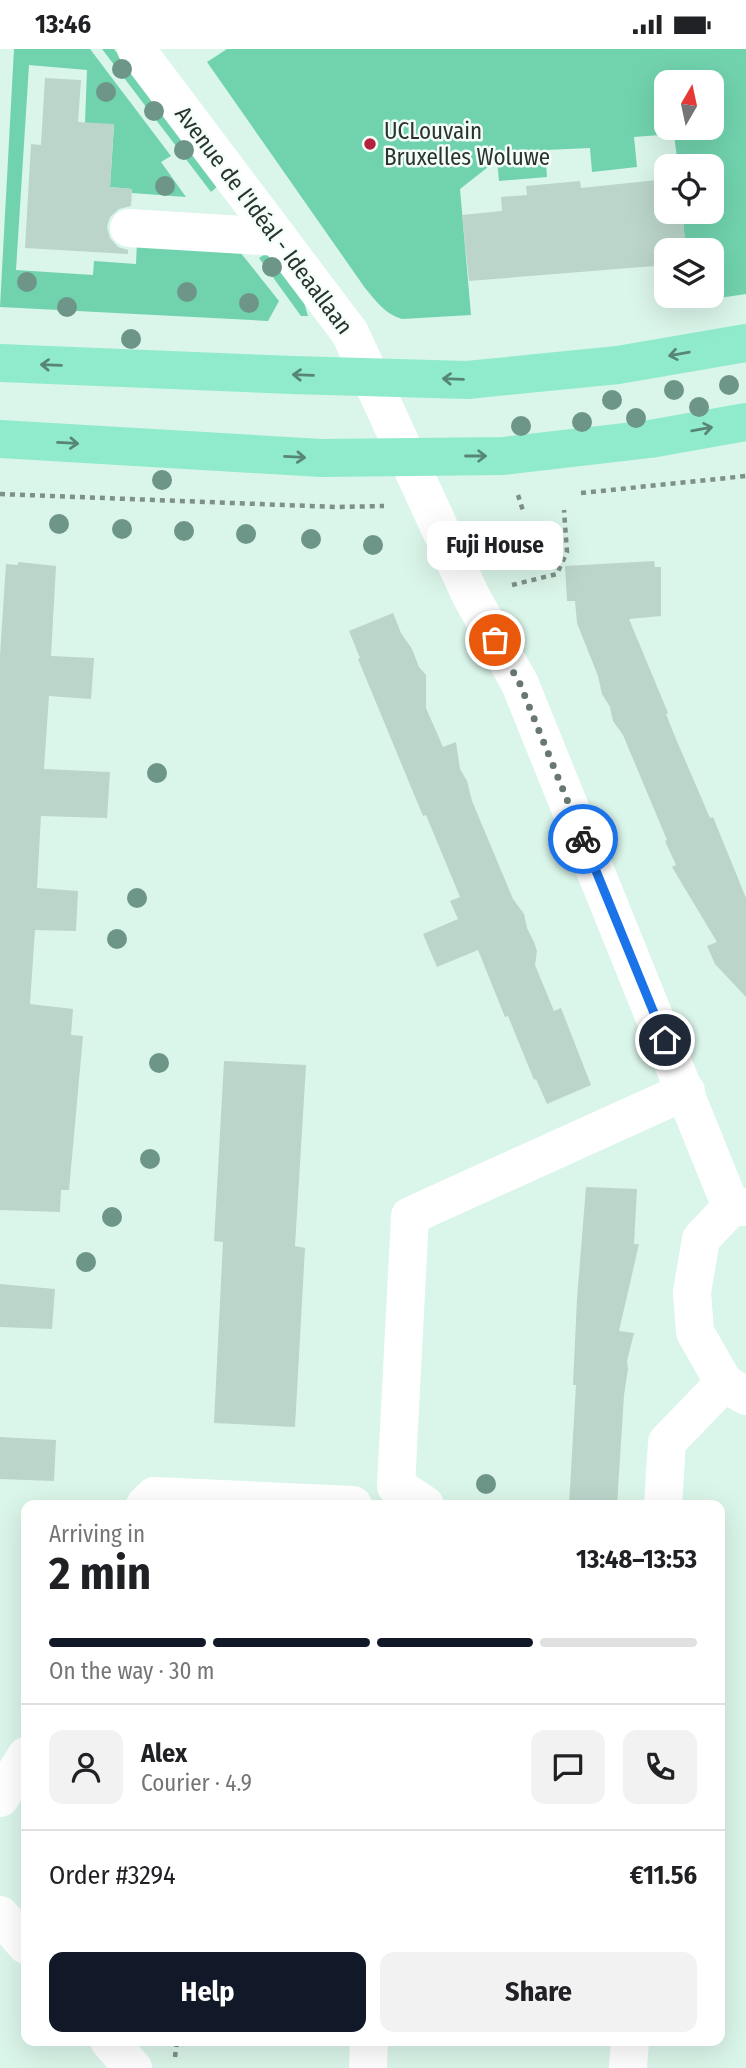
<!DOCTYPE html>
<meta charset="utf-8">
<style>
body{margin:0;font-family:"Fira Sans Condensed",sans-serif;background:#f2f2f2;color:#202124;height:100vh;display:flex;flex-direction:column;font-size:26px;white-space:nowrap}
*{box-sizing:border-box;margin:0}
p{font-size:23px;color:#757577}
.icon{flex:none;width:38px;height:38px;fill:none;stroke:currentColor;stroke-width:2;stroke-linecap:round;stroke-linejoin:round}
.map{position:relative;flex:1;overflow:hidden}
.drawer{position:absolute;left:21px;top:1451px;width:704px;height:546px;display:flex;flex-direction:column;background:#fff;border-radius:14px;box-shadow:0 7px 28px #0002}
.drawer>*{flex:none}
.needle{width:46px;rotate:9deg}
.controls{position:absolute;left:654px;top:21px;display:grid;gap:14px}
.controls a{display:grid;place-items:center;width:70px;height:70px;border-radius:14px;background:#fff;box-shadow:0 7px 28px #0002;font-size:35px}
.pin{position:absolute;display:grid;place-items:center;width:60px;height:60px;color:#fff;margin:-30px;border:4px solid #fff;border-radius:50%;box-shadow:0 2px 7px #0007}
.courier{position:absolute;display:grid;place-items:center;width:70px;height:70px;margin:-35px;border:5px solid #1a73e8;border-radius:50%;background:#fff;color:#222;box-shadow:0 2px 9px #0007}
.bubble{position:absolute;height:49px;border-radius:14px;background:#fff;box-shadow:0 7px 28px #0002;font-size:23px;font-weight:700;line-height:49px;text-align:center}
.overview em{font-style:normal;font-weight:700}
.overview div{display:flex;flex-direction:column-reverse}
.overview{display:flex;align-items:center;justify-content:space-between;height:119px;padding:0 28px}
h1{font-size:46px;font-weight:700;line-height:52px}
.bar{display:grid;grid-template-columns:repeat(4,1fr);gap:10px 7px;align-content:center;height:84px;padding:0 28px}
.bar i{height:9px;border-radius:5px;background:#e0e0e0}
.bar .current{background:#111827}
.bar p{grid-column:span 4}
.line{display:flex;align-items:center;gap:18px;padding:0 28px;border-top:2px solid #e0e0e0}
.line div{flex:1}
.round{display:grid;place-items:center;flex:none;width:74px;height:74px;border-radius:14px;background:#f2f2f2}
.primary-button{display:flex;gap:14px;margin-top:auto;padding:14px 28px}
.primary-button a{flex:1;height:80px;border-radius:14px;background:#111827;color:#fff;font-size:28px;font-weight:700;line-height:80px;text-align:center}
.primary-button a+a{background:#f2f2f2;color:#202124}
.status{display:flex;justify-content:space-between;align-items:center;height:49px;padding:0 35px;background:#fff;direction:ltr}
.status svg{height:19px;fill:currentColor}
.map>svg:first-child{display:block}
</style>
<div class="status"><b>13:46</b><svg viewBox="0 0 49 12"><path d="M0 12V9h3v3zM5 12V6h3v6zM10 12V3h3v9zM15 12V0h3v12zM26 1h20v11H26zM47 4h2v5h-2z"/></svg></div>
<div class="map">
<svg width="746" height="2019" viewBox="0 0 746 2019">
<rect width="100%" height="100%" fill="#daf5e9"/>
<g fill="#71d3ae" fill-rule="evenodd">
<path d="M 14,0 L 90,0 L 171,107 L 161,113 L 186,148 L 132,144 L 132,140 L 110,138 L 114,76 L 85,74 L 87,21 L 29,16 L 16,221 L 93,226 L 94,212 L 136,215 L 137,191 L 236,198 L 279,252 L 268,272 L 0,258 Z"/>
<path d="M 102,0 L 114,0 L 218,137 L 211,143 Z"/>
<path d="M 227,0 L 746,0 L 746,245 L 692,253 L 691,247 L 712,247 L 712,201 L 686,201 L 682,163 L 712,163 L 712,117 L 678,117 L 674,85 L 634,88 L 637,118 L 592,123 L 590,99 L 545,101 L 547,128 L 499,132 L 497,111 L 460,140 L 471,266 L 402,270 C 385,265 376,252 365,239 L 207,13 ZM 667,33 L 712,33 L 712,79 L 667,79 Z"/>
<path d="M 267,204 L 304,253 L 308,267 L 301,267 L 259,209 Z"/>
</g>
<g fill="#bbd5ca">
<path d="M 45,29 L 81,31 L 78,73 L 114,75 L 110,138 L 132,140 L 131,157 L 119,160 L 110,168 L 107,178 L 110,189 L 118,198 L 128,201 L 128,205 L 25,199 L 31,95 L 41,96 Z"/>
<path d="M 667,130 L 667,163 L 682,163 L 686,201 L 667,201 L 667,216 L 469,232 L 462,166 L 502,162 L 501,148 L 527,146 L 526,137 L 580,132 L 581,139 Z"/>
<path d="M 654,512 L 655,518 L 661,518 L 661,567 L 629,570 L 668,664 L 666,665 L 676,690 L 710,769 L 713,768 L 746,849 L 746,948 L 715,915 L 707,897 L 717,893 L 672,818 L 676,816 L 665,792 L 667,791 L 623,686 L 613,672 L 610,658 L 602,645 L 598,627 L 577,574 L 575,552 L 567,552 L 565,517 Z"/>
<path d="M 18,513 L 56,517 L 51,607 L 94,609 L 91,650 L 49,647 L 44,720 L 110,723 L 107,769 L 41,767 L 37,839 L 78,842 L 76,882 L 35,881 L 30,955 L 73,960 L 71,986 L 83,987 L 69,1141 L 61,1141 L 60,1163 L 0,1161 L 0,606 L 6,515 L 18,516 Z"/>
<path d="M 393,564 L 401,584 L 412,600 L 419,618 L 426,626 L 426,659 L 443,698 L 456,693 L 460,720 L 467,732 L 472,752 L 513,850 L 524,865 L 527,879 L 534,893 L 537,902 L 535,916 L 554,962 L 561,959 L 591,1036 L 547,1055 L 536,1030 L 534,1031 L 508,967 L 505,968 L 478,901 L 437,918 L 423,885 L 458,870 L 450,852 L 460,848 L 426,766 L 423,767 L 358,610 L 360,609 L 349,582 Z"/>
<path d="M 224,1012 L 306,1016 L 295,1197 L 305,1199 L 295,1378 L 214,1374 L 223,1193 L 214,1192 Z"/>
<path d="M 586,1138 L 637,1140 L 634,1195 L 639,1195 L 619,1282 L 634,1284 L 627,1312 L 628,1320 L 624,1346 L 617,1456 L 569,1456 L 576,1336 L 573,1336 L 577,1250 Z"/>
<path d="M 0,1235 L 55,1240 L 52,1280 L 0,1278 Z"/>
<path d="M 0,1388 L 56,1391 L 54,1432 L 0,1430 Z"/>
</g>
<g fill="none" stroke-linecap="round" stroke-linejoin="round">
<g stroke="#7e9087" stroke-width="4.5" stroke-dasharray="5 5" stroke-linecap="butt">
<path d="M 581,444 L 746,427"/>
<path d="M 0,445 L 336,458 L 384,457"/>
<path d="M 518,446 L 524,465"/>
<path d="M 512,536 L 557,525 L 567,503 L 564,461"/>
<path d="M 175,2008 L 177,1992"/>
</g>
<g stroke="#fff" stroke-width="38">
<path d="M 136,0 L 350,284 L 471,547 L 520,635 L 731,1158"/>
<path d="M 129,179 L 278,188"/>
<path d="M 746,1158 L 731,1158 L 701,1190 L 692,1243 L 695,1283 L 724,1334 L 746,1347"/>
<path d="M 145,1456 L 154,1447 L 353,1456"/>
<path d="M 425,1456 L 396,1437 L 410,1167 L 686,1042"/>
<path d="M 663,1456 L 667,1393 L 724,1334"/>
<path d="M 0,1749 L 26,1707"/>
<path d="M 0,1866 L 26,1896"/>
<path d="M 109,1992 L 133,2019"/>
<path d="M 368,2019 L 369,1992"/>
<path d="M 628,2019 L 630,1992"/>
</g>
<g stroke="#90ebcd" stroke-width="38">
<path d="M 0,314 L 293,326 L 467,331 L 618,316 L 746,294"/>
<path d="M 0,390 L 321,409 L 503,407 L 650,390 L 746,373"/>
</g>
</g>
<g fill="#6e9688">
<circle cx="122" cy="20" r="10"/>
<circle cx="106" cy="43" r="10"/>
<circle cx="154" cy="62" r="10"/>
<circle cx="184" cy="101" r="10"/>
<circle cx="165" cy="137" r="10"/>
<circle cx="272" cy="218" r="10"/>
<circle cx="27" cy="233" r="10"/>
<circle cx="187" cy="243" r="10"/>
<circle cx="249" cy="254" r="10"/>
<circle cx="67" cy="258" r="10"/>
<circle cx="131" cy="290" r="10"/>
<circle cx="729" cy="336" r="10"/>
<circle cx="674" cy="341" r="10"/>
<circle cx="612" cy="351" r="10"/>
<circle cx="699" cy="358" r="10"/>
<circle cx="636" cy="369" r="10"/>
<circle cx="582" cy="373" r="10"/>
<circle cx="521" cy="377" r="10"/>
<circle cx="162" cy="431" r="10"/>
<circle cx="59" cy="475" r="10"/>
<circle cx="122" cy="480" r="10"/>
<circle cx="184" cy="482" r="10"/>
<circle cx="246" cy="485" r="10"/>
<circle cx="311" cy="490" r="10"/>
<circle cx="373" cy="496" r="10"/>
<circle cx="157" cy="724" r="10"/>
<circle cx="137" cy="849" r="10"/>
<circle cx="117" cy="890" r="10"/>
<circle cx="159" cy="1014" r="10"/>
<circle cx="150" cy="1110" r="10"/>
<circle cx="112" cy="1168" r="10"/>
<circle cx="86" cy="1213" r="10"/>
<circle cx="486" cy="1435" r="10"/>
</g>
<defs><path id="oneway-shaft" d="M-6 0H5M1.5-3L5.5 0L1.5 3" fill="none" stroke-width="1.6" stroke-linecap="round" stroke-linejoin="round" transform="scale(1.75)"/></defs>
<g stroke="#588676">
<use href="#oneway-shaft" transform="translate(679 305) rotate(170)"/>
<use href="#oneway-shaft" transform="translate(51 316) rotate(-178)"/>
<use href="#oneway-shaft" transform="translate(303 326) rotate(-178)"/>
<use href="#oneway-shaft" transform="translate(453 330) rotate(-178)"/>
<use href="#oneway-shaft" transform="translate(702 380) rotate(-10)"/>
<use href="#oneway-shaft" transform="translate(68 394) rotate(3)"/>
<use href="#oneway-shaft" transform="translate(476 407)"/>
<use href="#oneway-shaft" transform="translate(295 408) rotate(3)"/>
</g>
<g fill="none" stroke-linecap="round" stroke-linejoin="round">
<path stroke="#687870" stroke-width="7" stroke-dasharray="0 12.6" d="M 495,591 L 520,635 L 583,790"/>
<path stroke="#1a73e8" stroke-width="9" d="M 583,790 L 665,991"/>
</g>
<circle fill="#b4223e" stroke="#f3fef9" stroke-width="2.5" cx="370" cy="95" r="7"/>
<g text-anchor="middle" stroke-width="5" stroke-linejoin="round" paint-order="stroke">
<g font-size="23" fill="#2a342f" stroke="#f3fef9" text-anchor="start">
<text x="384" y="90">UCLouvain<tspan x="384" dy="26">Bruxelles Woluwe</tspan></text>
</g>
<g font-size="23" fill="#2a342f" stroke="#f3fef9">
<text transform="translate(264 171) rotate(53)" y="8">Avenue de l'Idéal - Ideaallaan</text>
</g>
</g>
</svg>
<div class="controls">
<a><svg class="needle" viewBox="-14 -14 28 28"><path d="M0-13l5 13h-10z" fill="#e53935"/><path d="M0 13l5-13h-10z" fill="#757577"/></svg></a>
<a><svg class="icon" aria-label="locate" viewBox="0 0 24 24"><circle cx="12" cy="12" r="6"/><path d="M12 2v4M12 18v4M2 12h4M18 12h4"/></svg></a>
<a><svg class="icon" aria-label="layers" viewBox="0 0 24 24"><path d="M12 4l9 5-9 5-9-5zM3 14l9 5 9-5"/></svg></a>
</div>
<div class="pin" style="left:495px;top:591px;background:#ea580c"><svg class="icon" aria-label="bag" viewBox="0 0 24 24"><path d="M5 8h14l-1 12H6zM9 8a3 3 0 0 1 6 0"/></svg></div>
<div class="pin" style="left:665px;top:991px;background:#1f2937"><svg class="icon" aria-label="home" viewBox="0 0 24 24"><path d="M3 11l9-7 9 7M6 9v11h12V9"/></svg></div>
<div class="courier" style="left:583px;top:790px"><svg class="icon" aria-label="bike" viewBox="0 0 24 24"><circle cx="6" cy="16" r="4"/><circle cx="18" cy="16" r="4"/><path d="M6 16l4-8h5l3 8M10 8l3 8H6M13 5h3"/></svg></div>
<div class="bubble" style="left:427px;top:472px;width:136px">Fuji House</div>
<section class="drawer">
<div class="overview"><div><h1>2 min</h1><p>Arriving in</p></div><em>13:48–13:53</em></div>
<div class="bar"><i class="current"></i><i class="current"></i><i class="current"></i><i></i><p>On the way · 30 m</p></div>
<div class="line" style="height:126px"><a class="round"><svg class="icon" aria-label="person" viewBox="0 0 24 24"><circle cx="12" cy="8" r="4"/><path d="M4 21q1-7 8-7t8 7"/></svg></a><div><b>Alex</b><p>Courier · 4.9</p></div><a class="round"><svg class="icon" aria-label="chat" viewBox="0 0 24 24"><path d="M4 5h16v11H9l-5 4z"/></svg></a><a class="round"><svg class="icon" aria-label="phone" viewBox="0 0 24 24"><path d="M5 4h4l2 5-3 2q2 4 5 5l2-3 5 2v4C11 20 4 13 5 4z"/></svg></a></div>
<div class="line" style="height:91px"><div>Order #3294</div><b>€11.56</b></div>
<div class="primary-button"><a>Help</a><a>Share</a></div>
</section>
</div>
